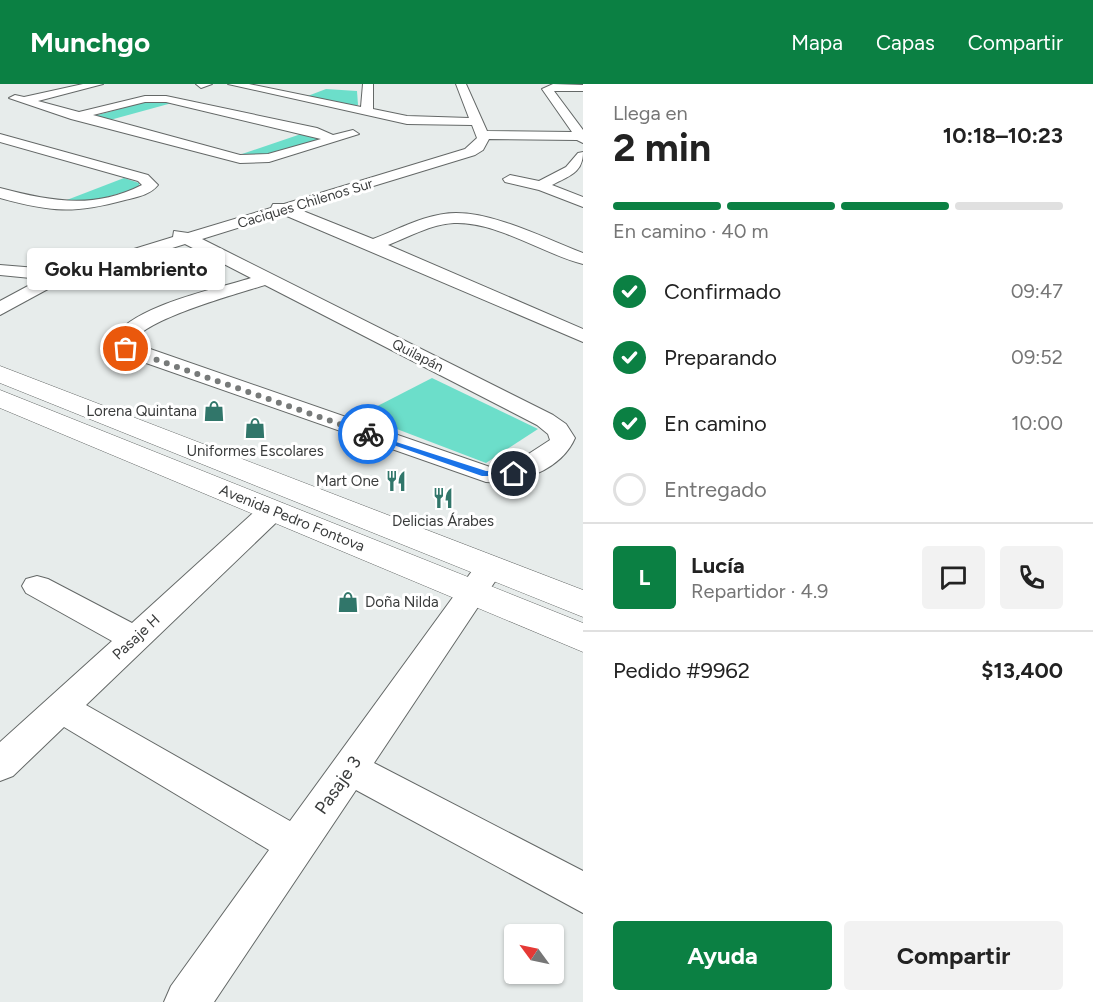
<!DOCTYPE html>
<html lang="es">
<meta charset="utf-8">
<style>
body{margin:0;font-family:Figtree,sans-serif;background:#f2f2f2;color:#222;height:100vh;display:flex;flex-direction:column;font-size:22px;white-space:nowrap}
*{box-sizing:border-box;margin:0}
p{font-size:20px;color:#767676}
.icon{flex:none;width:33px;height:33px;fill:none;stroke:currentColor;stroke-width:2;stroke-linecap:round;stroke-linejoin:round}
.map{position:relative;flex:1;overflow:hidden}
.drawer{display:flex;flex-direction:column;background:#fff;width:510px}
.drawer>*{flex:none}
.needle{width:39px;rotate:303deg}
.controls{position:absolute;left:504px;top:840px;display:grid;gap:12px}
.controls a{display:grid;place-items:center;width:60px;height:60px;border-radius:6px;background:#fff;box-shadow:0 2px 4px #0004;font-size:30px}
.pin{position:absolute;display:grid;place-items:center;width:51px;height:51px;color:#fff;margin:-26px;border:3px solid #fff;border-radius:50%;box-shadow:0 2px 6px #0007}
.courier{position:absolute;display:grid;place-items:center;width:60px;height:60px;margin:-30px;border:4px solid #1a73e8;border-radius:50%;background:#fff;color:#222;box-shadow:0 2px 8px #0007}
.bubble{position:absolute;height:42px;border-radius:6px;background:#fff;box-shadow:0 2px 4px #0004;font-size:20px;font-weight:700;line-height:42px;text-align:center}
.headline em{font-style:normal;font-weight:700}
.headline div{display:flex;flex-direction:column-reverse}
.headline{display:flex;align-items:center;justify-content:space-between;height:102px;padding:0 30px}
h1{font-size:39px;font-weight:700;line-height:45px}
.bar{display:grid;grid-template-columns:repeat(4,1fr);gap:9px 6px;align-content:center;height:72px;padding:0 30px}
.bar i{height:8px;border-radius:4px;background:#e0e0e0}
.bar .current{background:#0b8043}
.bar p{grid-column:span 4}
.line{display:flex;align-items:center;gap:15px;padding:0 30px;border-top:2px solid #e0e0e0}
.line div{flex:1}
.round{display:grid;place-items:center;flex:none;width:63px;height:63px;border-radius:6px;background:#f2f2f2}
ol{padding:0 30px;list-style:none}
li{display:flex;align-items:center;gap:18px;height:66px}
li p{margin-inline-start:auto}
li .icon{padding:6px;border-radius:50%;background:#0b8043;color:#fff;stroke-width:4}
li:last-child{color:#767676}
li i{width:33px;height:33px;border:3px solid #e0e0e0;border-radius:50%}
.button{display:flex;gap:12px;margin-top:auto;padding:12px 30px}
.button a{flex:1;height:69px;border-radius:6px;background:#0b8043;color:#fff;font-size:24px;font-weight:700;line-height:69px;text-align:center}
.button a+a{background:#f2f2f2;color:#222}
header{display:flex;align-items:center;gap:36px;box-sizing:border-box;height:84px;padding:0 30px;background:#0b8043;color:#fff}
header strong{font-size:28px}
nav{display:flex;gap:33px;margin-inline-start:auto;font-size:21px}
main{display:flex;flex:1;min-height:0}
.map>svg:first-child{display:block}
</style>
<header>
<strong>Munchgo</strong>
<nav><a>Mapa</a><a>Capas</a><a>Compartir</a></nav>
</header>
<main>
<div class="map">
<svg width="583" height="918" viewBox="0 0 583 918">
<rect width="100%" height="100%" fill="#e7eceb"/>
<g fill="#6cdeca">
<path d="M 326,5 L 357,7 L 358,21 L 351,22 L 305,13 Z"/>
<path d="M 156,15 L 172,19 L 110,36 L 94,32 Z"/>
<path d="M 301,50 L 321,55 L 256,73 L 242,70 Z"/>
<path d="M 124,94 L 139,99 L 139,104 L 78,121 L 59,119 Z"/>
<path d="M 432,294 L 538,345 L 486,379 L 360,331 Z"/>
</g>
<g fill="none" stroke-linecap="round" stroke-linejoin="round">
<defs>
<g id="minor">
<path d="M 83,0 L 103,0 L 38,17 L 79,28 L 145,12 L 166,12 L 317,44 L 333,51 L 353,46 L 359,50 L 269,78 L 240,79 L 71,35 L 9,14 L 15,11 L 24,13 ZM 145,18 L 166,18 L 321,55 L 268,70 L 240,71 L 93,31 Z"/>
<path d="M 196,0 L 212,0 L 201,4 Z"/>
<path d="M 228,0 L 249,0 L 361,23 L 363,0 L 373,0 L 373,25 L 407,32 L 469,34 L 456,0 L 466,0 L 487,47 L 572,48 L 542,5 L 553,0 L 583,1 L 583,7 L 554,7 L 583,46 L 583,59 L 577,56 L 489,55 L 483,66 L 475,71 L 298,125 L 373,155 C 399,145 428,129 456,129 C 496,129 546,155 583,169 L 583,180 C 543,170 496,137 454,139 C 431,140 409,153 388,161 L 583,245 L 583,258 L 282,130 L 202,155 L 553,331 L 566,340 L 575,354 C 561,386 519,401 486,398 L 126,272 L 116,266 L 112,255 C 135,221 213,206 251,194 L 185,160 L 93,189 L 70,193 L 0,231 L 0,217 L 41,195 L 0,191 L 0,181 L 49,185 L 85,180 L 173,153 L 174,147 L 188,149 L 271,124 L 273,120 L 284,120 L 465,65 L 477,54 L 472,41 L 407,40 ZM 265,201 L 537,341 L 548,350 L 550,356 L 510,382 L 490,383 L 133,259 C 140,236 240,209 265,201 Z"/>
<path d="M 0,50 L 148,91 L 158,101 C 150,111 137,113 125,116 C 73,130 51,128 0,114 L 0,104 C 50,117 93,126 142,101 L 138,97 L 0,58 Z"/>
<path d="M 583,68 C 583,89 569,92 552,101 L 583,113 L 583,123 L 539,106 L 505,98 L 503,95 L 510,91 L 539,97 L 566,83 L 578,69 Z"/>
<path d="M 273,417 L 283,420 L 287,426 L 283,432 L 86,621 L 290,737 L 480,476 L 490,473 L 500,476 L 505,483 L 500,490 L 374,679 L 583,787 L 583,829 L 356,706 L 214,918 L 164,918 L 171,902 L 269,766 L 64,643 L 13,692 L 0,697 L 0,658 L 112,557 L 26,509 L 22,502 L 26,495 L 37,492 L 48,495 L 132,539 L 263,420 Z"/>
</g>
<g id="tertiary">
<path d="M 0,282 L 583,506 L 583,533 L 0,299 Z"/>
<path d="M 0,306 L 583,539 L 583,568 L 0,324 Z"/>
</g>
</defs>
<use href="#minor" stroke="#646867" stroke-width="2"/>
<use href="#tertiary" stroke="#646867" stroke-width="1"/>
<use href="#minor" fill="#fff" fill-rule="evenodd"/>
<use href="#tertiary" fill="#fff" fill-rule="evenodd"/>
</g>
<path fill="#1a73e8" d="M 365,348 L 486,387 L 514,387 L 518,390 L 514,392 L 482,392 L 365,351 Z"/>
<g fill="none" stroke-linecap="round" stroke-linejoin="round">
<path stroke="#777a79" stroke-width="6" stroke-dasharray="0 10.8" d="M 126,265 L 368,350"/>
</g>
<defs>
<symbol id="shop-bare" viewBox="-9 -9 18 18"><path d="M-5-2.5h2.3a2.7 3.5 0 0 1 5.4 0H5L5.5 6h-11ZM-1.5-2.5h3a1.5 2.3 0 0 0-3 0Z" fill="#31766a" stroke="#fff" stroke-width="2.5" paint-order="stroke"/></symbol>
<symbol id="restaurant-bare" viewBox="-9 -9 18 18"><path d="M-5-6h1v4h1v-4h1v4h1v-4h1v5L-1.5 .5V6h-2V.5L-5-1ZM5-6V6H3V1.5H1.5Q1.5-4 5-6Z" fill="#31766a" stroke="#fff" stroke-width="2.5" paint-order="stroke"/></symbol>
</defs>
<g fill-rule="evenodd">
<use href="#shop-bare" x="199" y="312" width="30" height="30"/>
<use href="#shop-bare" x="240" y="329" width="30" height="30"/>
<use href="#restaurant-bare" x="381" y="382" width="30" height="30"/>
<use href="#restaurant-bare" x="428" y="399" width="30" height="30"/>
<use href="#shop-bare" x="333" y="503" width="30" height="30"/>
</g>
<g text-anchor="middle" stroke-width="6" stroke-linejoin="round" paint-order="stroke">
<g font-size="14" fill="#3a3c3c" stroke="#fff">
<text transform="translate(305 119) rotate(-17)" y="5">Caciques Chilenos Sur</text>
<text transform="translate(418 271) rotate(27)" y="5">Quilapán</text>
</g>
<g font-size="15" fill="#3a3c3c" stroke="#fff" text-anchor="end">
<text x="197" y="332">Lorena Quintana</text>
<text x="255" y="372" text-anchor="middle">Uniformes Escolares</text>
<text x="379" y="402">Mart One</text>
<text x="443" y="442" text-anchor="middle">Delicias Árabes</text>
<text x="365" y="523" text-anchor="start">Doña Nilda</text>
</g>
<g font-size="15" fill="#3a3c3c" stroke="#fff">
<text transform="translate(292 434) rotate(22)" y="5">Avenida Pedro Fontova</text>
<text transform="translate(136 553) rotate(-43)" y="5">Pasaje H</text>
</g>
<g font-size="18" fill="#3a3c3c" stroke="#fff">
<text transform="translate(338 701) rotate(-55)" y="6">Pasaje 3</text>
</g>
</g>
</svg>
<div class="controls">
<a><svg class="needle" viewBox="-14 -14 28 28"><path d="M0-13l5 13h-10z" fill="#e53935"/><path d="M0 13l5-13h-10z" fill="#767676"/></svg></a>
</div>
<div class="pin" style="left:126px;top:265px;background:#ea580c"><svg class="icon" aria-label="bag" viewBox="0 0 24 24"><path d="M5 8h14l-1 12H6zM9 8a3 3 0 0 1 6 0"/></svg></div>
<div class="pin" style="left:514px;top:390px;background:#1f2937"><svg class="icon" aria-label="home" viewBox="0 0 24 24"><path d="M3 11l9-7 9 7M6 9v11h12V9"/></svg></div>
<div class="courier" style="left:368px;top:350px"><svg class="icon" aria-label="bike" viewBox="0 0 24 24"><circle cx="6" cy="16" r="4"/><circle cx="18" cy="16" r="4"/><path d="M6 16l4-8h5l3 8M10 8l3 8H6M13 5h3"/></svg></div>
<div class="bubble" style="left:27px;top:164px;width:198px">Goku Hambriento</div>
</div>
<section class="drawer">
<div class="headline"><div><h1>2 min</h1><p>Llega en</p></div><em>10:18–10:23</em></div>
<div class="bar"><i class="current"></i><i class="current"></i><i class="current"></i><i></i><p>En camino · 40 m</p></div>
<ol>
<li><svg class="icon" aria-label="check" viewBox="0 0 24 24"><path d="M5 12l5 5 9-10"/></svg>Confirmado<p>09:47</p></li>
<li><svg class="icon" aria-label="check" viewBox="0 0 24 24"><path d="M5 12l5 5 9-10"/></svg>Preparando<p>09:52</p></li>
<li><svg class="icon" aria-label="check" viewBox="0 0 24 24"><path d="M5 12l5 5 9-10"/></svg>En camino<p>10:00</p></li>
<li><i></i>Entregado</li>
</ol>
<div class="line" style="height:108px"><b class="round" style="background:#0b8043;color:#fff">L</b><div><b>Lucía</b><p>Repartidor · 4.9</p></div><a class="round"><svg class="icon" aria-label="chat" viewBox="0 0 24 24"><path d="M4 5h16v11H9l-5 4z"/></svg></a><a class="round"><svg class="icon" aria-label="phone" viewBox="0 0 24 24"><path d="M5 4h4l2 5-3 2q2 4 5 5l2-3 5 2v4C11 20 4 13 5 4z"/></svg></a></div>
<div class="line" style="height:78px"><div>Pedido #9962</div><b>$13,400</b></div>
<div class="button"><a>Ayuda</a><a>Compartir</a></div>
</section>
</main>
